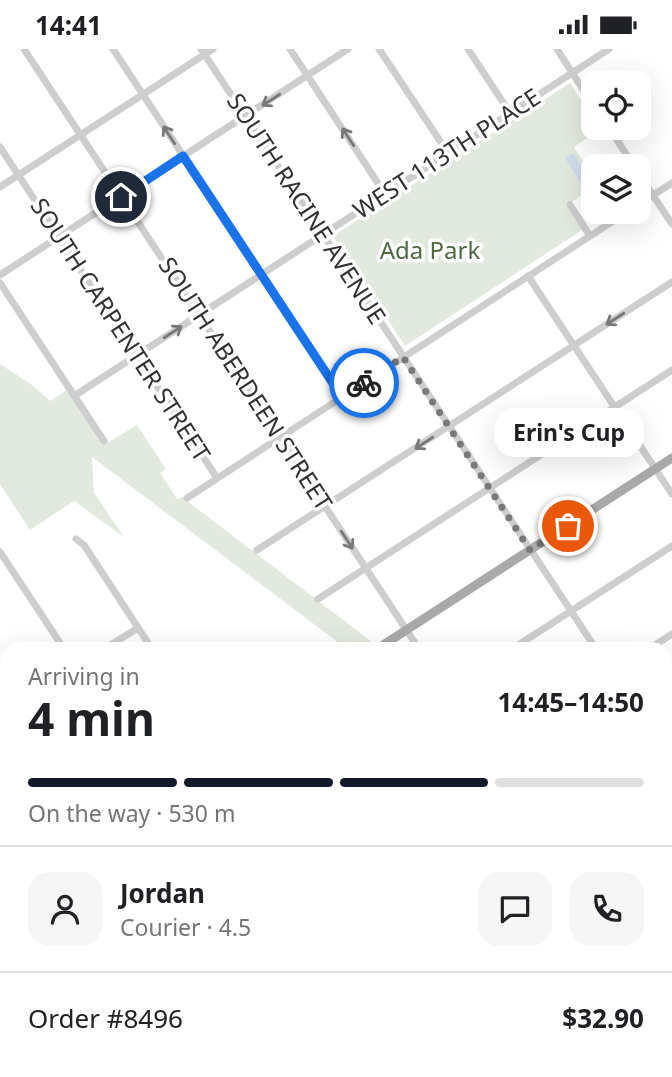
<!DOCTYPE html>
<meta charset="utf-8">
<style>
body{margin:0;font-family:"Noto Sans",sans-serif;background:#f6f6f6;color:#202124;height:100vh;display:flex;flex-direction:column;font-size:26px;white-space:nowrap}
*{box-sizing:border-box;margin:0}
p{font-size:23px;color:#757577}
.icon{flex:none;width:38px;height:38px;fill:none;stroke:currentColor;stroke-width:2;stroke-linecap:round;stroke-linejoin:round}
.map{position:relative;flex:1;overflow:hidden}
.sheet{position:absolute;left:0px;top:593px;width:672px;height:436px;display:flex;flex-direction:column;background:#fff;border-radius:21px 21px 0 0;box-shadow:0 7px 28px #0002}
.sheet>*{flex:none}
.controls{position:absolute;left:581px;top:21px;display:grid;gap:14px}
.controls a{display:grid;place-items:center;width:70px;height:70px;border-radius:14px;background:#fff;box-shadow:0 7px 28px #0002;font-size:35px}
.pin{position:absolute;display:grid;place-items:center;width:60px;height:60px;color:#fff;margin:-30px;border:4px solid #fff;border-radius:50%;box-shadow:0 2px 7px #0007}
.courier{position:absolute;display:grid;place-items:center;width:70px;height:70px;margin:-35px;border:5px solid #1a73e8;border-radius:50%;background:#fff;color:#222;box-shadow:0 2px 9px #0007}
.bubble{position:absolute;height:49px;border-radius:21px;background:#fff;box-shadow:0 7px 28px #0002;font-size:23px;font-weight:700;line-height:49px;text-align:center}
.summary em{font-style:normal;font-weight:700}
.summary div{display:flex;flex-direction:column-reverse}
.summary{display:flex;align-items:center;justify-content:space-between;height:119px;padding:0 28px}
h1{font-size:46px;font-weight:700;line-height:52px}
.bar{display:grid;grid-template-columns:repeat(4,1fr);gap:10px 7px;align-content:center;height:84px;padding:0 28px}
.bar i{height:9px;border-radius:5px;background:#e0e0e0}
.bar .current{background:#111827}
.bar p{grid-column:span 4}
.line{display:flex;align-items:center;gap:18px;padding:0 28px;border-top:2px solid #e0e0e0}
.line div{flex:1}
.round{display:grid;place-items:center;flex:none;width:74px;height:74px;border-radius:21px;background:#f6f6f6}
.status{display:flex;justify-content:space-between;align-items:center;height:49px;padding:0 35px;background:#fff;direction:ltr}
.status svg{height:19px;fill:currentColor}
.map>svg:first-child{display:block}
</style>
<div class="status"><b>14:41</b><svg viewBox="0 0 49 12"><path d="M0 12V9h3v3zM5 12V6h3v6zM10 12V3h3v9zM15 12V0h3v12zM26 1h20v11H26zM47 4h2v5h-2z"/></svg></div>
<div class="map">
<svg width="672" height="1028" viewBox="0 0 672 1028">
<rect width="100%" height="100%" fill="#fff"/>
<g fill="#e2e9de">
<path d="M 570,34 L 593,70 L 593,79 L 600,80 L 574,98 L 593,127 L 593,138 L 566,157 L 582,181 L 405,297 L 333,187 Z"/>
<path d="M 0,315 L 32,336 L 50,352 L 67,341 L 104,396 L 137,376 L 166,420 L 160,424 L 177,450 L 182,448 L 376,596 L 369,600 L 347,600 L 92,408 L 94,444 L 124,488 L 74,452 L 30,481 L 0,435 Z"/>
</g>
<path fill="#d0dcea" d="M 573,104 L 591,132 L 583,138 L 565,109 Z"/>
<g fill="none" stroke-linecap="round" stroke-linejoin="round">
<g stroke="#cecece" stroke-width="7">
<path d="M 24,0 L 419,600"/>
<path d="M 113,0 L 342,348"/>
<path d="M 201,0 L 596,600"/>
<path d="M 290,0 L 385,145"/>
<path d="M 379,0 L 448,104"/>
<path d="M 468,0 L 510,64"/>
<path d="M 557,0 L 593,56"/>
<path d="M 609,79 L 634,117"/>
<path d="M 0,98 L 217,429"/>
<path d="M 639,125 L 672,175"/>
<path d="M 0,138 L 213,0"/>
<path d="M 639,155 L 672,134"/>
<path d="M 570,156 L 590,187"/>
<path d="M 0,226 L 348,0"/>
<path d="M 528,227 L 672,445"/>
<path d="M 0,234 L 104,392"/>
<path d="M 74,347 L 609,0"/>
<path d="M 187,449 L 627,163"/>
<path d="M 76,490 L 84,496 L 152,600"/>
<path d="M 257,501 L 672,233"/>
<path d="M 0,503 L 64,600"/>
<path d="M 318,550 L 672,321"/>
<path d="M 104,600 L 138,579"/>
<path d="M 512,600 L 672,497"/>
<path d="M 649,600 L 672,585"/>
<path d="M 0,638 L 7,649"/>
<path d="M 0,668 L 7,663"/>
<path d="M 665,678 L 672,674"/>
<path d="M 665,705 L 672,716"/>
<path d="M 665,809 L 672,814"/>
<path d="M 665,887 L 672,892"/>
<path d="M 0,906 L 7,917"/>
<path d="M 665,942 L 672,938"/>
<path d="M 0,1021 L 7,1016"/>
<path d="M 76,1022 L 80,1028"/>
<path d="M 253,1022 L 257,1028"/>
<path d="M 342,1022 L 345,1028"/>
<path d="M 430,1022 L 434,1028"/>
<path d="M 518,1022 L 522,1028"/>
<path d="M 261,1028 L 270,1022"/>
<path d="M 532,1028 L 542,1022"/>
<path d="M 670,1028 L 672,1027"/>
</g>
<g stroke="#a9a9a9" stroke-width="9">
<path d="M 377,600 L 672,409"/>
<path d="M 0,766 L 7,777"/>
<path d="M 0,780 L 7,791"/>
<path d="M 0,844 L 7,840"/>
<path d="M 159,1022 L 163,1028"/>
<path d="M 168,1022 L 172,1028"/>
</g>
</g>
<defs><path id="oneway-shaft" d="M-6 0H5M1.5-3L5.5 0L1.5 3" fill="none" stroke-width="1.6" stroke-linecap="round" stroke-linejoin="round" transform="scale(1.75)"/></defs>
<g stroke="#787878">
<use href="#oneway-shaft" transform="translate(271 51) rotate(147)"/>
<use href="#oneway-shaft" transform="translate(169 86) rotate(-123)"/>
<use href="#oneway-shaft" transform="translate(348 88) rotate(-123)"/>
<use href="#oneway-shaft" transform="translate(615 270) rotate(147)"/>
<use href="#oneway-shaft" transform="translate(173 283) rotate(-33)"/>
<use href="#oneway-shaft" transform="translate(424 394) rotate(147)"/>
<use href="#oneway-shaft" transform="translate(347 491) rotate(57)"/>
</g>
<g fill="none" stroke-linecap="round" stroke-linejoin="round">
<path stroke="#797979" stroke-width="7" stroke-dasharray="0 12.6" d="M 364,334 L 403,308 L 530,501 L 568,477"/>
<path stroke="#1a73e8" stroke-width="9" d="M 121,148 L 183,107 L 342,348 L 364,334"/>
</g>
<g text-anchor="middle" stroke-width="7" stroke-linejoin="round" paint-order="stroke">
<g font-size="24" fill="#313131" stroke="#fff">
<text transform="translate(447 105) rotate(-33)" y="8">WEST 113TH PLACE</text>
<text transform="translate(306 160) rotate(57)" y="8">SOUTH RACINE AVENUE</text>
<text transform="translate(120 281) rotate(57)" y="8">SOUTH CARPENTER STREET</text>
<text transform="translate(245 335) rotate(57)" y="8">SOUTH ABERDEEN STREET</text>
</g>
<g font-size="24" fill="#4f6943" stroke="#fff">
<text x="430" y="210">Ada Park</text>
</g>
</g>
</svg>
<div class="controls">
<a><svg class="icon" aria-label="locate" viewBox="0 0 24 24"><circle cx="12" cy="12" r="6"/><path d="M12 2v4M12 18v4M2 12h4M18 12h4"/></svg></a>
<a><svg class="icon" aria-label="layers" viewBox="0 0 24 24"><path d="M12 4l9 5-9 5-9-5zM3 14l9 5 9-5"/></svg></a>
</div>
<div class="pin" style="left:568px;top:477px;background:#ea580c"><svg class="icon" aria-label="bag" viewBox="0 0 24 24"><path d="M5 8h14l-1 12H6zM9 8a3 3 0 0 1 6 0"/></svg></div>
<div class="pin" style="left:121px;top:148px;background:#1f2937"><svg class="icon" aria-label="home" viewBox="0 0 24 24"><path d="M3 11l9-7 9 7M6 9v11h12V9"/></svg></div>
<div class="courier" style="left:364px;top:334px"><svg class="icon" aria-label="bike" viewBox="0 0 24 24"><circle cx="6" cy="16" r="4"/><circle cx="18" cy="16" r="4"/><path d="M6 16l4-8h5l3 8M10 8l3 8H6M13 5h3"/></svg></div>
<div class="bubble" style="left:494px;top:359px;width:150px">Erin's Cup</div>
<section class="sheet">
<div class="summary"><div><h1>4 min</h1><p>Arriving in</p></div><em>14:45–14:50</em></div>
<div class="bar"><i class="current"></i><i class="current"></i><i class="current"></i><i></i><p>On the way · 530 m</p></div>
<div class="line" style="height:126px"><a class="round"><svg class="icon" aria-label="person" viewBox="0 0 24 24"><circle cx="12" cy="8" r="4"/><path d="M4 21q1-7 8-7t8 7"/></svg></a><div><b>Jordan</b><p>Courier · 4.5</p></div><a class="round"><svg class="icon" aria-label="chat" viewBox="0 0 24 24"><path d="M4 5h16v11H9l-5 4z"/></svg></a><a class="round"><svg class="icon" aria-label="phone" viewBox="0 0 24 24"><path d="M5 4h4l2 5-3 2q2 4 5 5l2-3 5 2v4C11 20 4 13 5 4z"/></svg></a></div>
<div class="line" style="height:91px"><div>Order #8496</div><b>$32.90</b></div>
</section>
</div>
